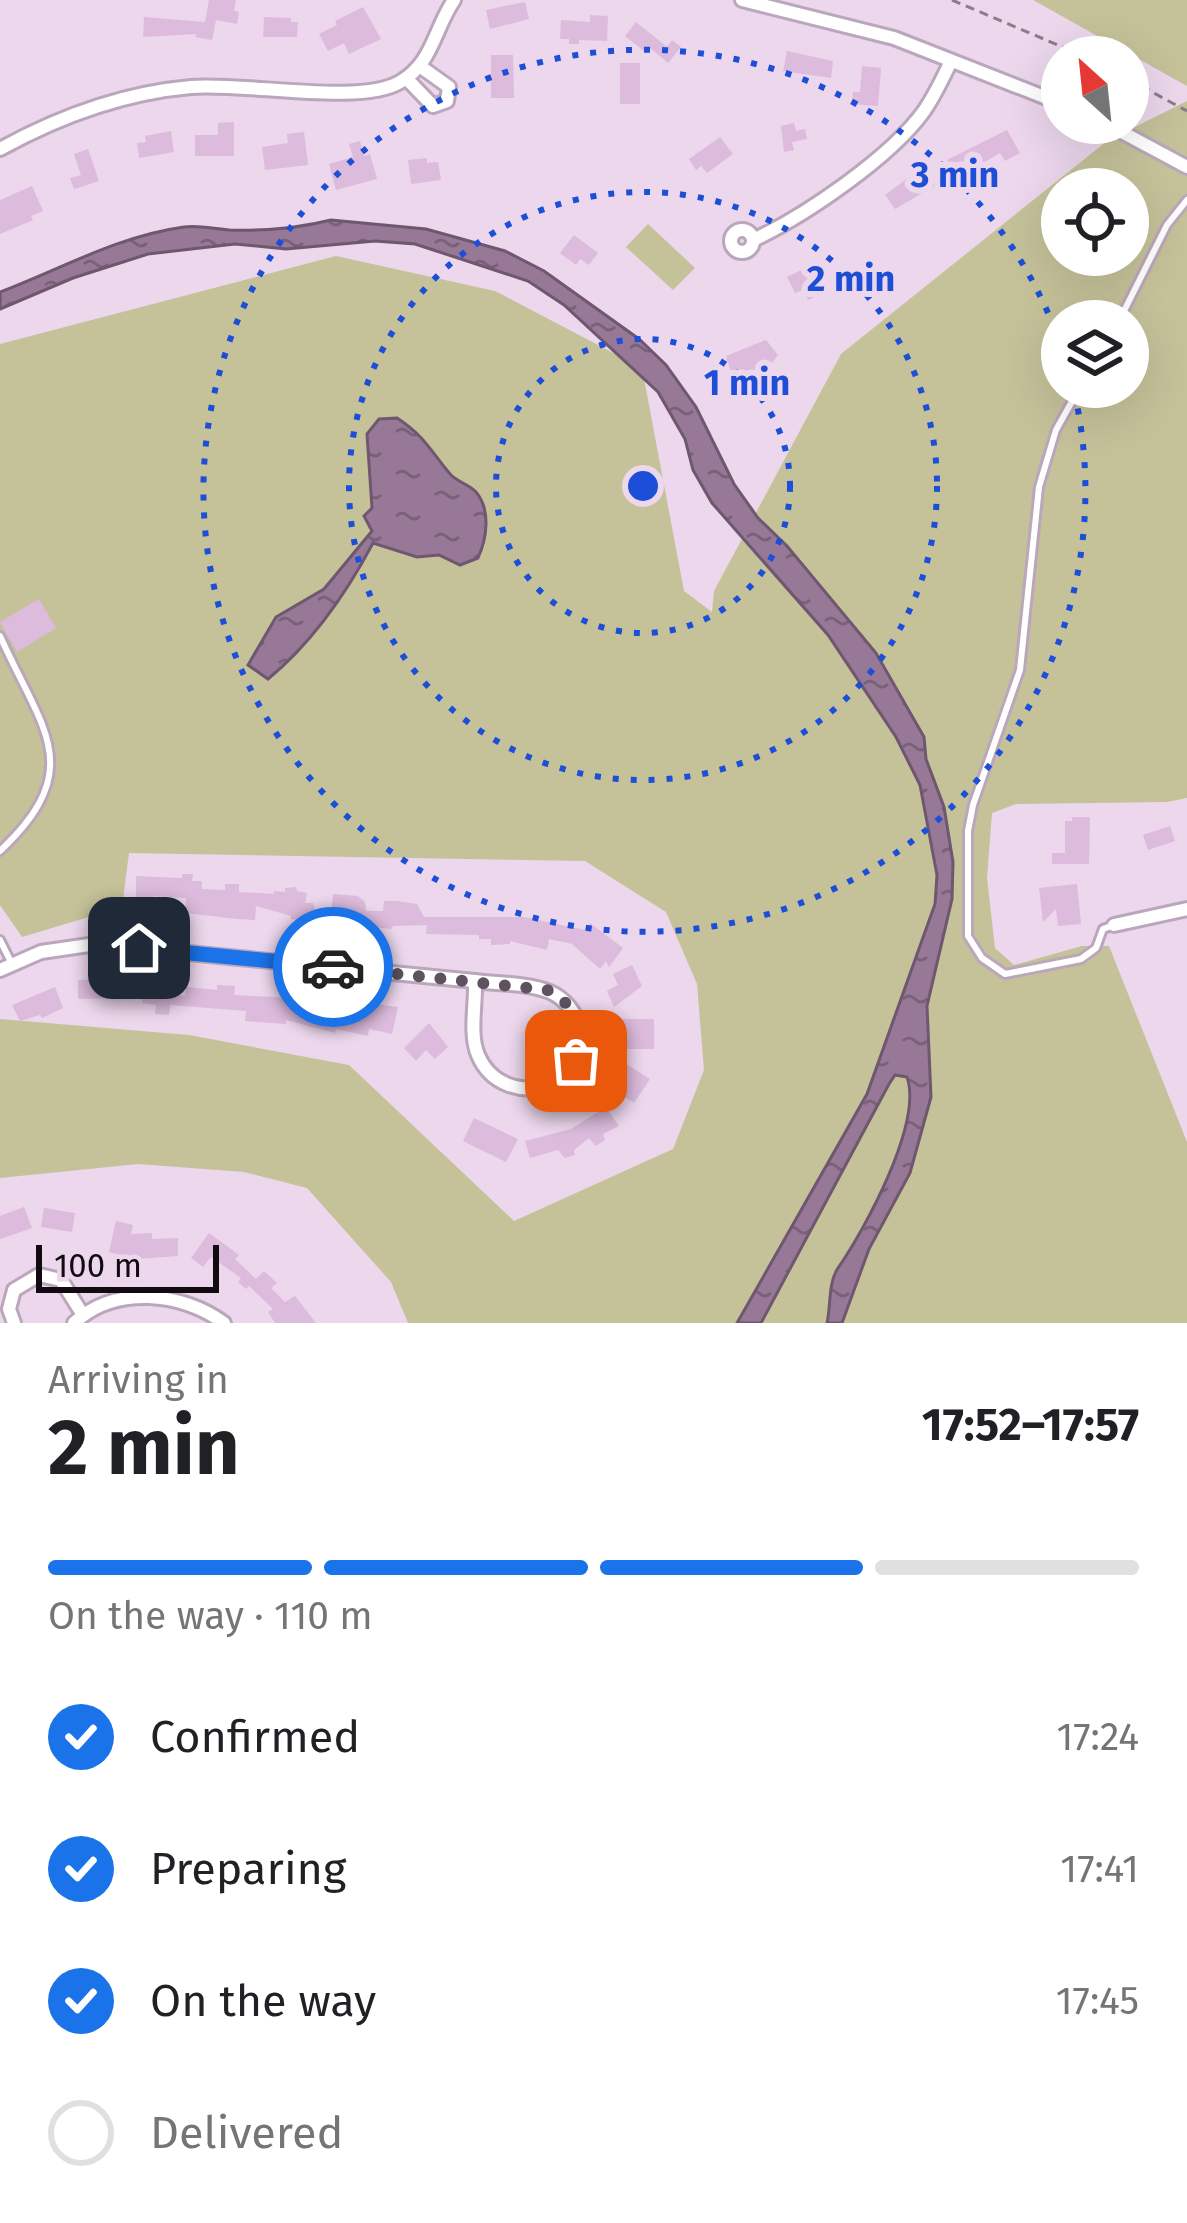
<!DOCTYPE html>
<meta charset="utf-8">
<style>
body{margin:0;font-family:"Fira Sans",sans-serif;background:#f2f2f2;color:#202124;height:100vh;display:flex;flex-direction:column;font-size:45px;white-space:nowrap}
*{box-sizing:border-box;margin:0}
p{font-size:39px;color:#757577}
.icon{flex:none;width:66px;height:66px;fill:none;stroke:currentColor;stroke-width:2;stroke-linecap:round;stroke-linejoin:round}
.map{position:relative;height:1323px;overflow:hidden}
.drawer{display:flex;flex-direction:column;background:#fff;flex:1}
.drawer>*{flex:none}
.needle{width:78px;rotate:333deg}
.tools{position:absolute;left:1041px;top:36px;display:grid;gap:24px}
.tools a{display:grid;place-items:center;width:108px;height:108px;border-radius:50%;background:#fff;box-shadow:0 12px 48px #0002;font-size:60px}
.scale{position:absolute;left:36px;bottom:30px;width:183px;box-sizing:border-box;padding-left:12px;border:6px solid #110a11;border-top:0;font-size:33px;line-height:42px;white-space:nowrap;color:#110a11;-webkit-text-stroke:9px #ecd7ec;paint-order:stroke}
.pin{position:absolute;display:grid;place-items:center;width:102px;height:102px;color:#fff;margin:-51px;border-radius:24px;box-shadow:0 6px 18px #0006}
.courier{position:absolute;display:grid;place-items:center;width:120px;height:120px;margin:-60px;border:9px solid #1a73e8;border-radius:50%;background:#fff;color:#222;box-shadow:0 3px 15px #0007}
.headline em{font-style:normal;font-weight:700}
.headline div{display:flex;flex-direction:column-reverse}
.headline{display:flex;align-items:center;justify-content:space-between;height:204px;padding:0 48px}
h1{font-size:78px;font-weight:700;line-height:90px}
.bar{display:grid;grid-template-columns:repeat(4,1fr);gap:18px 12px;align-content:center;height:144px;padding:0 48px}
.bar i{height:15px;border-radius:9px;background:#e0e0e0}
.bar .active{background:#1a73e8}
.bar p{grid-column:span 4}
ol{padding:0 48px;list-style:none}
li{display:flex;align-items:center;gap:36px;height:132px}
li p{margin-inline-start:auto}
li .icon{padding:12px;border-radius:50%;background:#1a73e8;color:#fff;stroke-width:4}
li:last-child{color:#757577}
li i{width:66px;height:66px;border:6px solid #e0e0e0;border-radius:50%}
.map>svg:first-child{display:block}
</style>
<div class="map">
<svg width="1187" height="1323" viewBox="0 0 1187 1323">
<defs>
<pattern id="water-ripples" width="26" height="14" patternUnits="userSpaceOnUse" patternTransform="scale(3)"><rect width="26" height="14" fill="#977897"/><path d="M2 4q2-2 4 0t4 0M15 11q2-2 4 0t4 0" fill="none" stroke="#7a617a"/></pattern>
</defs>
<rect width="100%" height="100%" fill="#ecd7ec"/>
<g fill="#c5c29a" fill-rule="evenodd">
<path d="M 1033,0 L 1187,0 L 1187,86 Z"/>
<path d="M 1187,101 L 1187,798 L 1167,802 L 1016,804 L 992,813 L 987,878 L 995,948 L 1014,965 L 1082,946 L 1109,946 L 1187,1142 L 1187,1323 L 408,1323 L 391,1282 L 307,1188 L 244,1172 L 138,1164 L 0,1178 L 0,1019 L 189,1035 L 349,1065 L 514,1221 L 673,1149 L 704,1070 L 697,984 L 666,912 L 585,861 L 129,853 L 122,907 L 22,937 L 0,905 L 0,344 L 336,256 L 495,291 L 642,368 L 684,591 L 712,612 L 714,591 L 841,354 L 1107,141 ZM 1062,189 L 1128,189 L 1128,255 L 1062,255 ZM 1062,321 L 1128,321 L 1128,387 L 1062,387 Z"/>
<path d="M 648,224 L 695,268 L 673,290 L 626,247 Z"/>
</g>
<g fill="url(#water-ripples)" stroke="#6f576f" stroke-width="3">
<path d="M 331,220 L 426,229 L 505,251 L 544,271 L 639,339 L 666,365 L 696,407 L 734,484 L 758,518 L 787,546 L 876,653 L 924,737 L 926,759 L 944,807 L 953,862 L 952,899 L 927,1006 L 931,1097 L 910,1173 L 869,1249 L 842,1323 L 827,1323 C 831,1306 828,1283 838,1268 C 865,1229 923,1123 907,1077 L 895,1075 L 889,1084 L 761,1323 L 737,1323 L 867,1094 L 935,904 L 937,875 L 920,785 L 896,737 L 828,635 L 712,503 L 693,470 L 685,439 L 658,392 L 564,305 L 528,281 L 415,244 L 375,241 L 286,249 L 235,244 L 148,254 L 73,278 L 0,309 L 0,292 C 61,269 118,236 184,227 C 200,225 214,229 230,230 C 263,231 299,228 331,220 Z"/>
<path d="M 397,418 C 426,437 431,452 451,475 C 458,482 470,485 476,492 C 491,510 487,538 478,558 L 460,565 L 439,555 L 417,557 L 373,543 C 346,594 313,642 268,679 L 248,665 L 276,617 L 324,589 L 372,531 L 364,516 L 372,508 L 367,434 L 379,419 Z"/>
</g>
<g fill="#dcbbdc">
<path d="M 209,0 L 236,0 L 234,11 L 239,12 L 237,24 L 216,20 L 212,40 L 195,37 L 196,34 L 143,37 L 144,17 L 205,22 Z"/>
<path d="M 525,2 L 529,19 L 490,29 L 486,10 Z"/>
<path d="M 363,7 L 381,39 L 349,54 L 344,43 L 328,51 L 319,34 L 337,25 L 335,21 Z"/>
<path d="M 590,15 L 608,16 L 607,41 L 579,40 L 579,44 L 569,44 L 569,39 L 560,39 L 561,20 L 590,22 Z"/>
<path d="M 264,17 L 291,18 L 291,22 L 298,22 L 297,37 L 263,37 Z"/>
<path d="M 636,22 L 667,47 L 672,40 L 681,47 L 668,63 L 649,47 L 645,52 L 625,36 Z"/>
<path d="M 787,51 L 833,61 L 831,78 L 783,71 Z"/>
<path d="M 491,55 L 513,55 L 514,98 L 491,98 Z"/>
<rect x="620" y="63" width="20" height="41"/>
<path d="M 862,66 L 881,68 L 878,106 L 852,104 L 853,92 L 860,92 Z"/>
<path d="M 234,122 L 234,156 L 195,156 L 195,135 L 218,135 L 218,123 Z"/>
<path d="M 794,123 L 796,131 L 805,129 L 807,139 L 792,142 L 794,150 L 784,152 L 781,126 Z"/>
<path d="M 1007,130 L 1020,153 L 1005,161 L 1000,153 L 957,178 L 947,160 Z"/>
<path d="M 171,131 L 174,152 L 139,158 L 137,143 L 146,142 L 145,136 Z"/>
<path d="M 304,132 L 308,165 L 265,170 L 262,147 L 288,143 L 287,134 Z"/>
<path d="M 720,137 L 733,154 L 707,173 L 701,166 L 696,170 L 689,159 Z"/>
<path d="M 360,141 L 364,156 L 370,154 L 377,179 L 336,190 L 329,164 L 353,157 L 349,144 Z"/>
<path d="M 88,149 L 99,181 L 74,189 L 70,178 L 81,175 L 74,154 Z"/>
<path d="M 427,158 L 427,163 L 438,162 L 441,180 L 411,184 L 408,160 Z"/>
<path d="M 923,167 L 936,185 L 895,209 L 885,195 Z"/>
<path d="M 32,186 L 43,211 L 31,216 L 33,220 L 0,234 L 0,200 Z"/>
<path d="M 574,235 L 598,253 L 589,265 L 580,259 L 576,265 L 560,253 Z"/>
<path d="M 814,264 L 827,291 L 808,300 L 803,290 L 795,293 L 787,277 Z"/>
<path d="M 766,340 L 778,355 L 758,380 L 755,377 L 743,392 L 735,386 L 726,356 Z"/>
<path d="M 39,599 L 56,628 L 17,652 L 0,622 Z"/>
<path d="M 1072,817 L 1090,817 L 1089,864 L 1052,864 L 1052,853 L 1065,853 L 1065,821 L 1072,821 Z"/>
<path d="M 1170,826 L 1175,841 L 1148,850 L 1143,835 Z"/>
<path d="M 182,874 L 193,874 L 192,881 L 202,881 L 202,889 L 225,890 L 225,884 L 239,884 L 239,892 L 274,894 L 274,891 L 285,892 L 285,888 L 296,887 L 297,891 L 307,893 L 305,903 L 313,903 L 315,910 L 307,920 L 291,919 L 291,916 L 256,906 L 255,920 L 237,919 L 185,913 L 186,898 L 153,896 L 153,901 L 136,902 L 136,876 L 182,878 Z"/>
<path d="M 1077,884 L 1081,924 L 1058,926 L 1056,909 L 1043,922 L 1039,888 Z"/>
<path d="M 333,894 L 358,896 L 365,902 L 366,911 L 383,911 L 384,901 L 396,901 L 417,904 L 424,917 L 524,917 L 585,930 L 590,923 L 623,948 L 609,967 L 606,961 L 600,969 L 572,944 L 549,939 L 547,950 L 510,941 L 510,944 L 491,945 L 491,939 L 479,939 L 479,935 L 426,934 L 427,925 L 393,926 L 391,929 L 345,924 L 346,917 L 331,914 Z"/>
<path d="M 632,965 L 642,986 L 614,1007 L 607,991 L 618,985 L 613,974 Z"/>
<path d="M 102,979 L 120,982 L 121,998 L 78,999 L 78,980 Z"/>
<path d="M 151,980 L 166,982 L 165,994 L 185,996 L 186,987 L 217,990 L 217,985 L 235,986 L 234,995 L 292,998 L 351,1013 L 353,1001 L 398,1007 L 392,1034 L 369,1029 L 368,1036 L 336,1029 L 335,1033 L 286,1020 L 286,1024 L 245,1021 L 246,1011 L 170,1005 L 169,1015 L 155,1014 L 156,1005 L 142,1003 L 144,983 Z"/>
<path d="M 55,987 L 63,1008 L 42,1018 L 40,1015 L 20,1021 L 12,1005 Z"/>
<rect x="620" y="1019" width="34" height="30"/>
<path d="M 429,1023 L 448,1047 L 435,1059 L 426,1050 L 416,1061 L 404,1048 Z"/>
<path d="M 620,1060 L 650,1079 L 634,1103 L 620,1094 L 626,1085 L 611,1075 Z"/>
<path d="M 606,1107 L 619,1126 L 603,1134 L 605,1140 L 596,1146 L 589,1138 L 574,1150 L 575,1155 L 565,1158 L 558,1150 L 530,1158 L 525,1141 L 571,1129 Z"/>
<path d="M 474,1118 L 518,1139 L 506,1162 L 463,1141 Z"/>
<path d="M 24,1207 L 32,1228 L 0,1239 L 0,1216 Z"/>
<path d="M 44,1208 L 75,1213 L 72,1232 L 41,1227 Z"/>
<path d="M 116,1221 L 133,1225 L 131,1234 L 152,1233 L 152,1239 L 178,1238 L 178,1256 L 137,1259 L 109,1252 Z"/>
<path d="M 209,1233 L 239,1255 L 235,1259 L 256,1279 L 264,1271 L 277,1283 L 271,1288 L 285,1302 L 295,1296 L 316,1323 L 275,1323 L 268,1312 L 273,1309 L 249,1286 L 246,1289 L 238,1282 L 241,1278 L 211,1257 L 203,1267 L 191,1258 Z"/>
</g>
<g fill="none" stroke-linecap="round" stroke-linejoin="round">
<defs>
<g id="lane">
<path d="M 1119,321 L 1167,225 L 1187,200"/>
<path d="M 1080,387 L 1056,430 L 1039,487 L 1020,670 L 973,805 L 968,831 L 968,936 L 982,958 L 1005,974 L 1081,959 L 1096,948 L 1103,929 L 1114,925"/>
<path d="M 0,636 C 42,730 88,768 0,851"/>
<path d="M 0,940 L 12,964"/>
</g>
<g id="street">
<path d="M 742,0 L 894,38 L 1062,104"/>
<path d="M 406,78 L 433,106 L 447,101 L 449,87 L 421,67"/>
<path d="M 1105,123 L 1187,167"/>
<path d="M 0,149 C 60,116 122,93 191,87 C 243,82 360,106 400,82 C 433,63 434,29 454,0"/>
<circle cx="742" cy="241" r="11"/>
<path d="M 753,240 C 805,216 891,157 924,111 C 935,95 943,78 951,61"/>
<path d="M 1114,925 L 1187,909"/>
<path d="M 0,970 L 41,952 L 96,944 L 475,981"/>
<path d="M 475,981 C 499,984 528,983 550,992 C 564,998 575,1011 579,1026 C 596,1090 502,1113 478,1055 C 469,1034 476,1004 475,981 Z"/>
<path d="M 14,1323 L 9,1309 L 14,1290 L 39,1275 L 61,1280 L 83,1315"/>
<path d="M 74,1323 C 115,1285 182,1292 224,1323"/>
</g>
</defs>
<use href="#lane" stroke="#bba7bb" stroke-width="12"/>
<use href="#street" stroke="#bba7bb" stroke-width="18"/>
<g stroke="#8a7c8a" stroke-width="3" stroke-dasharray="9 6" stroke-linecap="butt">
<path d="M 952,0 L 1086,57"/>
<path d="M 1128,79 L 1187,111"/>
</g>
<use href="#lane" stroke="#fff" stroke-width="6"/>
<use href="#street" stroke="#fff" stroke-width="12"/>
</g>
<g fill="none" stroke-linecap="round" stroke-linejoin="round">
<path stroke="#5e525e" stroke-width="12" stroke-dasharray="0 21.6" d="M 333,967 L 547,990 C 576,1004 587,1031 576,1061"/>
<path stroke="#1a73e8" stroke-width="15" d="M 139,948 L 333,967"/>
</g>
<g fill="none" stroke="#1d4ed8" stroke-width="6" stroke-dasharray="6 12">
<circle cx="643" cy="486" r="147"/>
<circle cx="643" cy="486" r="294"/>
<path d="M1074 391A441 441 0 1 1 1061 346"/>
</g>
<circle cx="643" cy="486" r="18" fill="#1d4ed8" stroke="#ecd7ec" stroke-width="6"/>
<g font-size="36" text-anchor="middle" font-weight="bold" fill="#1d4ed8" stroke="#ecd7ec" stroke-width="12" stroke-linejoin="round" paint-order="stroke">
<text x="955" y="187">3 min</text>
<text x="851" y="291">2 min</text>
<text x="747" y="395">1 min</text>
</g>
</svg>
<div class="tools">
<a><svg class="needle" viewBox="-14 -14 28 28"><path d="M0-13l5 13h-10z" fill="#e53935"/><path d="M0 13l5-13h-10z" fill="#757577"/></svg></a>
<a><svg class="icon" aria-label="locate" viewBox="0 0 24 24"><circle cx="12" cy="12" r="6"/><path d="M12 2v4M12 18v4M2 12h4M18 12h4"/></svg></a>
<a><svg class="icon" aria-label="layers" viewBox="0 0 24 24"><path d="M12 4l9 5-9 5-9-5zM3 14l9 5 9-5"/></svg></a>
</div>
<div class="scale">100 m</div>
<div class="pin" style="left:576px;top:1061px;background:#ea580c"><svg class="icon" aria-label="bag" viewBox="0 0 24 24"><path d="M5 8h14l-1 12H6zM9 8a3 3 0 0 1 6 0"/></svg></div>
<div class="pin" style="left:139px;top:948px;background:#1f2937"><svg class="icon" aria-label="home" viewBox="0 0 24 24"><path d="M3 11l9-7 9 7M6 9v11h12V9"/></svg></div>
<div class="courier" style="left:333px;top:967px"><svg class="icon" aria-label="car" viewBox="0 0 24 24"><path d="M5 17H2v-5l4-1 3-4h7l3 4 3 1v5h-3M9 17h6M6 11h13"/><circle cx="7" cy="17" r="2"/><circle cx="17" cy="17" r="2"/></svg></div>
</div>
<section class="drawer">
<div class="headline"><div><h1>2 min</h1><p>Arriving in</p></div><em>17:52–17:57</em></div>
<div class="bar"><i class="active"></i><i class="active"></i><i class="active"></i><i></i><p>On the way · 110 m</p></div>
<ol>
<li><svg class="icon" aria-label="check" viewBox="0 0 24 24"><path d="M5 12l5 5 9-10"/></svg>Confirmed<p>17:24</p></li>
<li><svg class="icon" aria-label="check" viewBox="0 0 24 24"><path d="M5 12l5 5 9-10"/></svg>Preparing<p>17:41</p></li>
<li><svg class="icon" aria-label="check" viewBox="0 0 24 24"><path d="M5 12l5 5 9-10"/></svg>On the way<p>17:45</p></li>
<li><i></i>Delivered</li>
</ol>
</section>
